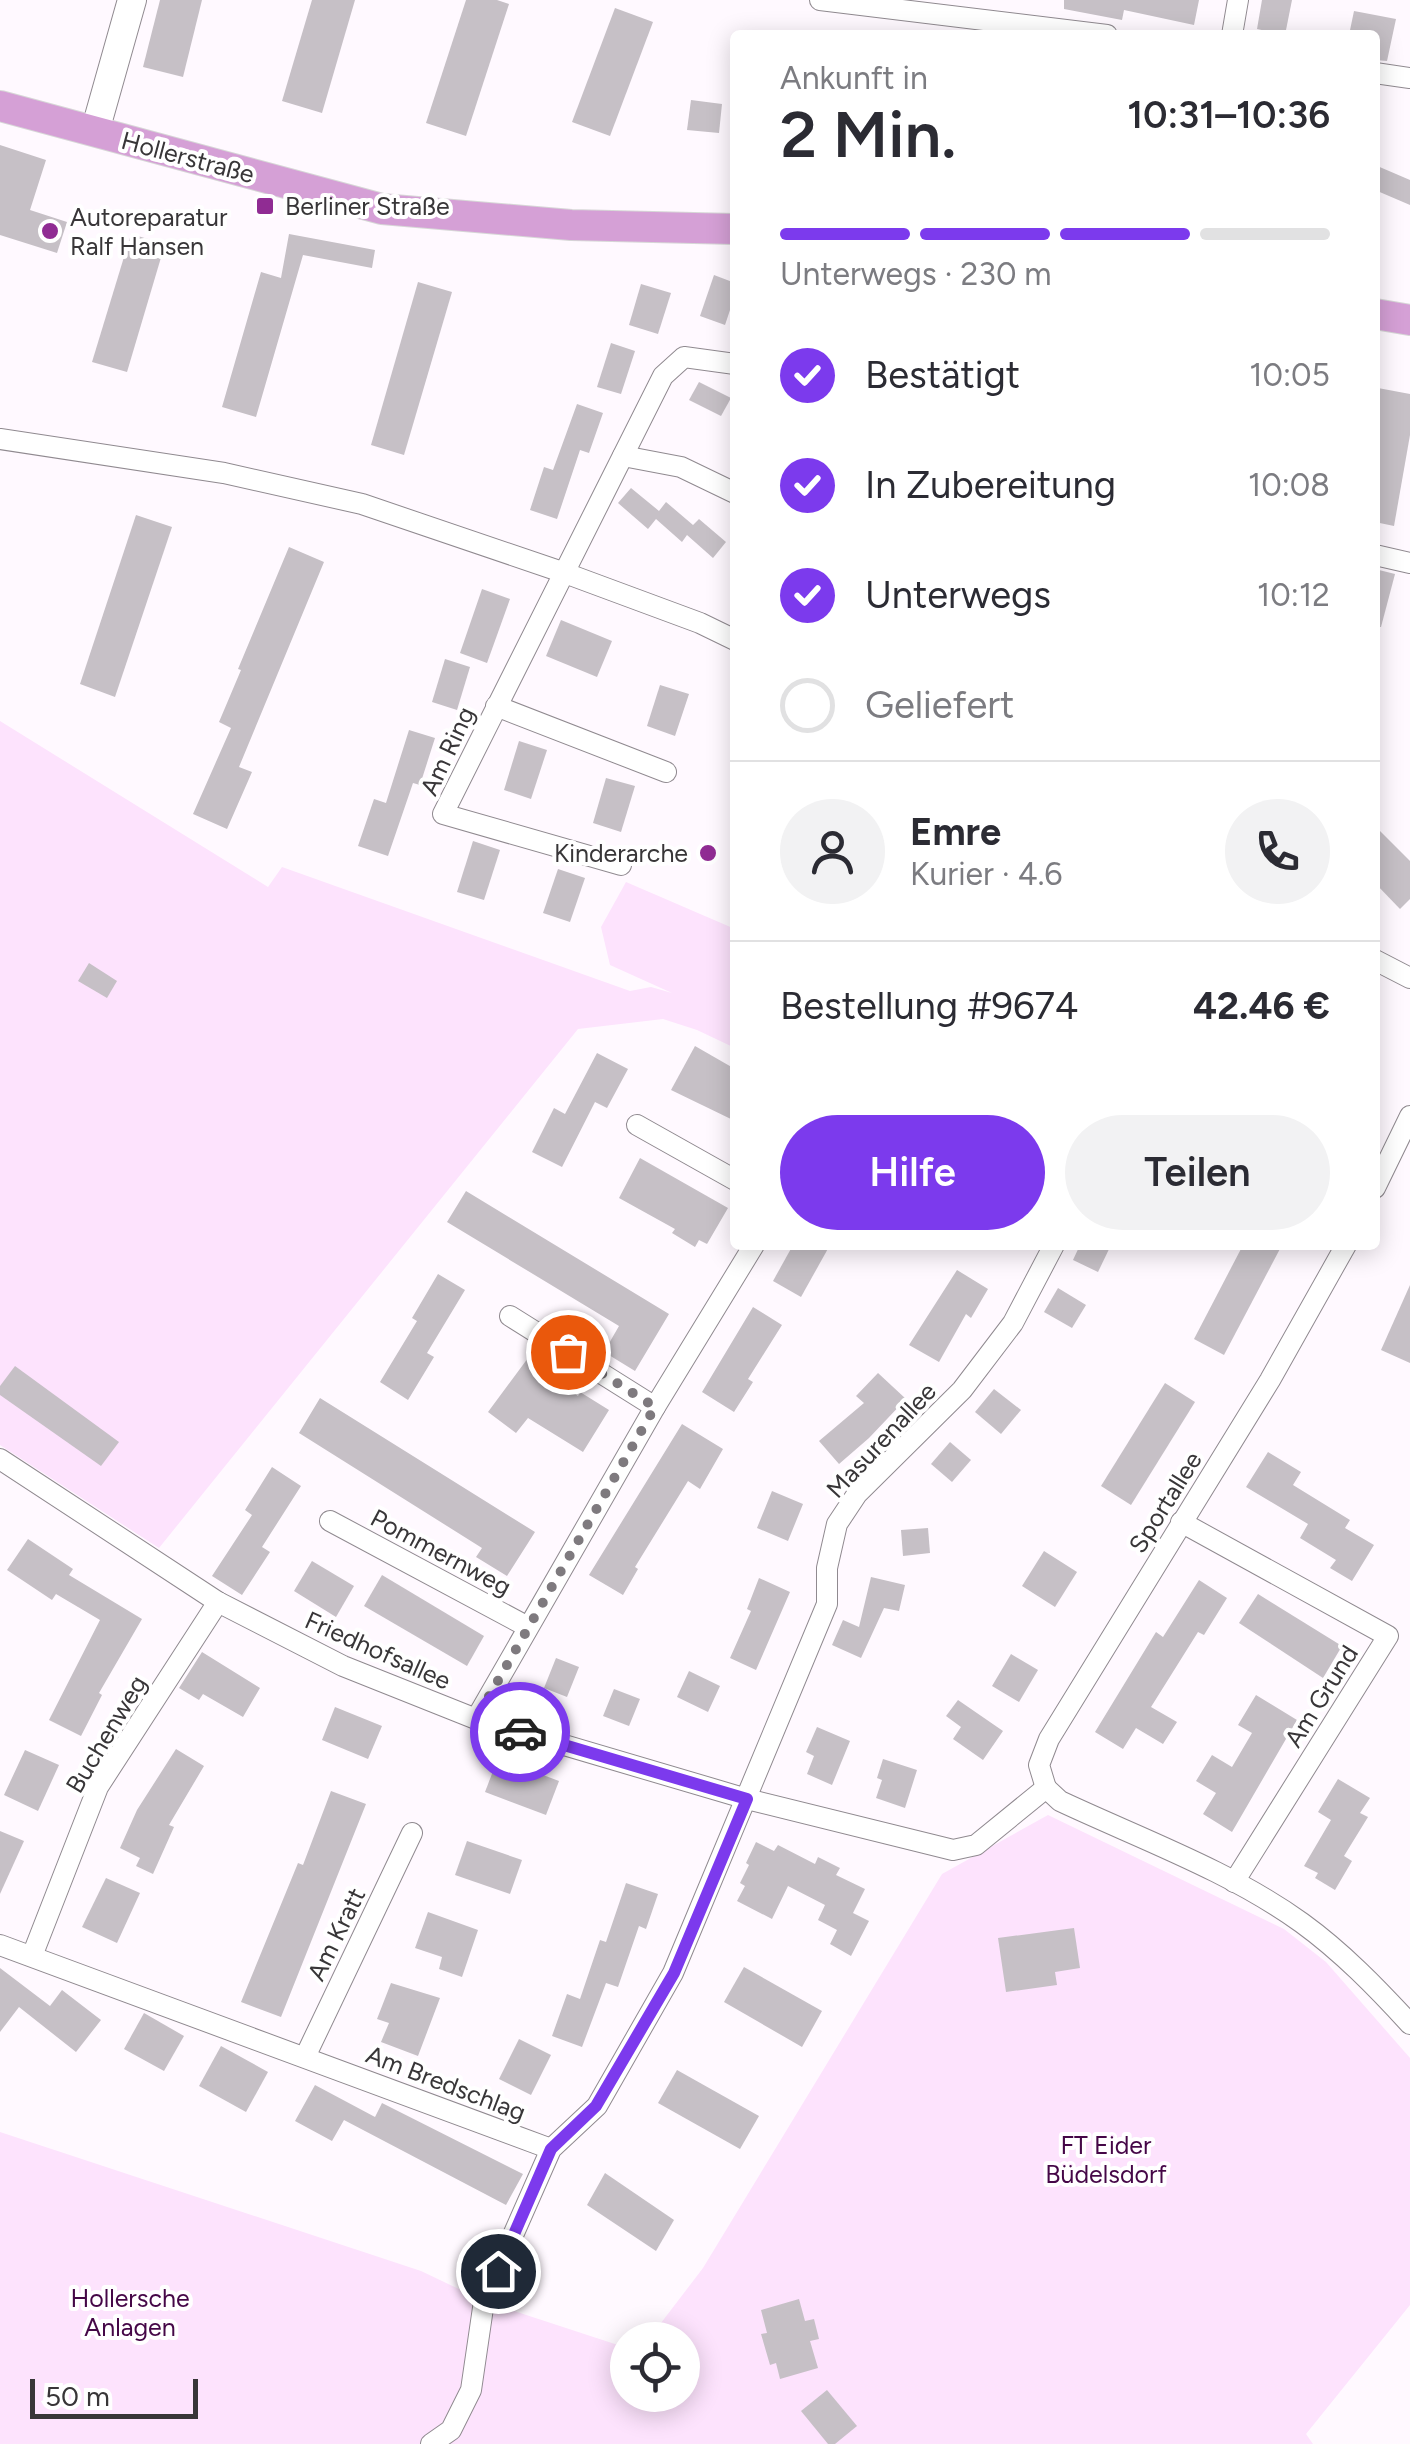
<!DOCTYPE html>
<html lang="de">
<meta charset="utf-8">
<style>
body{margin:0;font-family:Figtree,sans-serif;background:#f2f2f3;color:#2b2b33;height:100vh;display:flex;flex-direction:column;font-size:38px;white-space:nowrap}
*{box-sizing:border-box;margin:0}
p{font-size:32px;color:#7c7c81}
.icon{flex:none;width:55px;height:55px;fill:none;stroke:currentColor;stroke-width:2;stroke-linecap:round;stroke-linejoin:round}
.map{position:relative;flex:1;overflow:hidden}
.details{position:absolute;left:730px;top:30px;width:650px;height:1220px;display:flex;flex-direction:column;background:#fff;border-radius:10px;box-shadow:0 5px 25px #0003}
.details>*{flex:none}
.fabs{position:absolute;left:610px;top:2322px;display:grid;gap:20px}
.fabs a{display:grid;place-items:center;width:90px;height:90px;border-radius:50%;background:#fff;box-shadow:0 5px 25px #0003;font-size:50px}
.scale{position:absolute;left:30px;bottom:25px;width:168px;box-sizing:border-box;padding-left:10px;border:5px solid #383638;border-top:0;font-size:28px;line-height:35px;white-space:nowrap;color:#383638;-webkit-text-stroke:8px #fff;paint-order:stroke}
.pin{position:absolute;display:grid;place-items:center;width:85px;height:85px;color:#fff;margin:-42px;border:5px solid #fff;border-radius:50%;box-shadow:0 2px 10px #0007}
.courier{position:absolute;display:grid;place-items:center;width:100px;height:100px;margin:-50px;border:8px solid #7c3aed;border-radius:50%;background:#fff;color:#222;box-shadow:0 2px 12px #0007}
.summary em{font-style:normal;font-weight:600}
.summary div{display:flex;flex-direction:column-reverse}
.summary{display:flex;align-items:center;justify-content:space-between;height:170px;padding:0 50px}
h1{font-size:65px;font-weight:600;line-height:75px}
.bar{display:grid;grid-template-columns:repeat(4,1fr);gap:15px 10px;align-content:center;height:120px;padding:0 50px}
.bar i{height:12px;border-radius:8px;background:#e1e1e2}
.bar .current{background:#7c3aed}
.bar p{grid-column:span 4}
.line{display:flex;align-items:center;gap:25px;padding:0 50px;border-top:2px solid #e1e1e2}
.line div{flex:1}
.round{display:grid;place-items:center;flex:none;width:105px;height:105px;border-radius:52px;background:#f2f2f3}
ol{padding:0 50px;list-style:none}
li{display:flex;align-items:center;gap:30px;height:110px}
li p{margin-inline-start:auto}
li .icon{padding:10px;border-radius:50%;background:#7c3aed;color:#fff;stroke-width:4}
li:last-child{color:#7c7c81}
li i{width:55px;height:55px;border:5px solid #e1e1e2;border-radius:50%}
.button{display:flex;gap:20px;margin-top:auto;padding:20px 50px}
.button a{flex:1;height:115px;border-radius:60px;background:#7c3aed;color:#fff;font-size:40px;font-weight:600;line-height:115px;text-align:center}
.button a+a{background:#f2f2f3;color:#2b2b33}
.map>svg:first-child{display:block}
</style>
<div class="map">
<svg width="1410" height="2444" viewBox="0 0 1410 2444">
<rect width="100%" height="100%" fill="#fff9ff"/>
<g fill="#fde3fd">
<path d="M 0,721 L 268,887 L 282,867 L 630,991 L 651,987 L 672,993 L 610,965 L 601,927 L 626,882 L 735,929 L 735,1048 L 697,1030 L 663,1019 L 578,1029 L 159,1548 L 0,1445 Z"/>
<path d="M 1048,1815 L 1284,1929 L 1326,1962 L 1410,2058 L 1410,2305 L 1306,2434 L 1313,2444 L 0,2444 L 0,2132 L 421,2271 L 484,2301 L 627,2348 L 628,2395 L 682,2395 L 682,2340 L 648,2340 L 703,2268 L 942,1874 Z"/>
</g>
<g fill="#c6c0c6">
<path d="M 160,0 L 202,0 L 183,77 L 143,67 Z"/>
<path d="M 312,0 L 355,0 L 322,113 L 282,101 Z"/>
<path d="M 466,0 L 497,0 L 509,4 L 466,136 L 426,123 Z"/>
<path d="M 1064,0 L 1199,0 L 1194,25 L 1124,10 L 1122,20 L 1064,9 Z"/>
<path d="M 1262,0 L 1292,0 L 1285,35 L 1257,29 Z"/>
<path d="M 615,8 L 653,22 L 610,136 L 572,122 Z"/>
<path d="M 1354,11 L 1396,19 L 1387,61 L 1375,60 L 1375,35 L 1349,35 Z"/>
<path d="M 691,100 L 722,104 L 719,133 L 687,130 Z"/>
<path d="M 0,145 L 46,160 L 30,210 L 67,222 L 57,253 L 0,235 Z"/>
<path d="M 1375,165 L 1410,180 L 1410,205 L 1375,190 Z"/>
<path d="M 131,234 L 165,244 L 127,372 L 92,362 Z"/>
<path d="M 289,234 L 375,250 L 372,268 L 303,255 L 256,417 L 222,407 L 261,272 L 281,278 Z"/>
<path d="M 714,275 L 735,283 L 735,295 L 725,325 L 700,316 Z"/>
<path d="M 418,282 L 452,292 L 404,455 L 371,445 Z"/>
<path d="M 641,284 L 671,293 L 658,334 L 629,325 Z"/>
<path d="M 611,343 L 635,351 L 621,394 L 597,387 Z"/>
<path d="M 699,382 L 731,398 L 721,416 L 689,400 Z"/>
<path d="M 1378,388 L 1410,394 L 1410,435 L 1394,526 L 1375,522 L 1375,408 Z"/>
<path d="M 577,404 L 603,413 L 589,453 L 580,450 L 557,519 L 530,510 L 544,467 L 553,470 Z"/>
<path d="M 631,488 L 659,511 L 666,502 L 693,525 L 699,519 L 726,542 L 713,558 L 687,535 L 682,542 L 656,519 L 648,529 L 618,503 Z"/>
<path d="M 136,515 L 172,527 L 115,697 L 80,684 Z"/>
<path d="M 289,547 L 324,562 L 239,767 L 252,772 L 227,829 L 193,814 L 231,728 L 219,722 L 241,670 L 238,669 Z"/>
<path d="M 1375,569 L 1395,574 L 1381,627 L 1375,627 Z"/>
<path d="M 482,589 L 510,599 L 487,663 L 460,653 Z"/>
<path d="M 561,620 L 612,641 L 597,677 L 546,656 Z"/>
<path d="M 445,659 L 470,667 L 457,710 L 432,702 Z"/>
<path d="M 660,685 L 689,694 L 675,736 L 647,726 Z"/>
<path d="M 409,730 L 435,738 L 420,785 L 413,783 L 388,856 L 358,846 L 374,799 L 386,803 Z"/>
<path d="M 519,741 L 547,750 L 531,799 L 504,790 Z"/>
<path d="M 606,778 L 635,786 L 621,832 L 593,823 Z"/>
<path d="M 1375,826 L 1410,861 L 1410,899 L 1400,909 L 1375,883 Z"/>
<path d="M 473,841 L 500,850 L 484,900 L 457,892 Z"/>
<path d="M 558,869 L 585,878 L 570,922 L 543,913 Z"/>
<path d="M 89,963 L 117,981 L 107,998 L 78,981 Z"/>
<path d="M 695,1046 L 735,1069 L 735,1121 L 671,1090 Z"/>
<path d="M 597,1053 L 628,1069 L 607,1108 L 595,1102 L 562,1167 L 532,1152 L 554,1108 L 565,1114 Z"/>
<path d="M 640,1158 L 728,1208 L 707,1244 L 699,1240 L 695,1247 L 672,1233 L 675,1229 L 619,1198 Z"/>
<path d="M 466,1191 L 669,1314 L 635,1371 L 604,1352 L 619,1326 L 447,1222 Z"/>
<path d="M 793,1245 L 830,1245 L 801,1297 L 773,1281 Z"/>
<path d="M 1080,1245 L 1111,1245 L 1098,1272 L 1073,1260 Z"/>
<path d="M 1243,1245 L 1282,1245 L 1224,1355 L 1194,1339 Z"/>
<path d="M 957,1270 L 988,1289 L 971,1318 L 966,1314 L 939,1362 L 909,1345 Z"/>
<path d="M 438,1274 L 465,1290 L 427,1353 L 434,1357 L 408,1400 L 380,1382 L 417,1321 L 412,1318 Z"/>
<path d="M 1410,1285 L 1410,1363 L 1381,1350 Z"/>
<path d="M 1058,1288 L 1086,1305 L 1072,1328 L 1044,1312 Z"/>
<path d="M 753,1307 L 782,1325 L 748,1379 L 753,1382 L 734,1412 L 702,1392 Z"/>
<path d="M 528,1358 L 578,1396 L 580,1392 L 609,1410 L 583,1452 L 528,1418 L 516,1433 L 488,1412 Z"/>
<path d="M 15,1366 L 119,1442 L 101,1466 L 0,1395 L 0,1386 Z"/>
<path d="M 878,1373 L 906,1399 L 869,1438 L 839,1464 L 819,1441 L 864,1403 L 856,1396 Z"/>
<path d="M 1165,1383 L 1195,1402 L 1131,1505 L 1101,1486 Z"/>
<path d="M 994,1389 L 1021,1410 L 1001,1434 L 975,1412 Z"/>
<path d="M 320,1398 L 535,1532 L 507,1576 L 476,1557 L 482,1548 L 299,1433 Z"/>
<path d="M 682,1424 L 723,1449 L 700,1489 L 688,1481 L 635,1567 L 638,1569 L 623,1595 L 589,1575 Z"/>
<path d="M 950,1442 L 971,1460 L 952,1482 L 931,1464 Z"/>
<path d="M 1268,1452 L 1301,1472 L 1293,1485 L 1350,1520 L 1345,1528 L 1374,1545 L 1352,1581 L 1330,1568 L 1336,1560 L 1300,1538 L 1308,1524 L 1246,1487 Z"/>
<path d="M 272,1467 L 301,1486 L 262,1547 L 270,1552 L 242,1595 L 212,1576 L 252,1515 L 245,1510 Z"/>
<path d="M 772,1491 L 803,1504 L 788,1541 L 757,1528 Z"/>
<path d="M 928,1528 L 930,1553 L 903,1556 L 901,1530 Z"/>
<path d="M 28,1539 L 73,1569 L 69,1575 L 142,1619 L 99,1693 L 102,1695 L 81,1736 L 49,1720 L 100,1620 L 56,1594 L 52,1600 L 7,1570 Z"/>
<path d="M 1044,1551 L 1077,1572 L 1055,1607 L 1022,1586 Z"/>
<path d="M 312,1561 L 354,1586 L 336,1617 L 294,1591 Z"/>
<path d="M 382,1575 L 484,1636 L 467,1666 L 364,1606 Z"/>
<path d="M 871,1577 L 905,1585 L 899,1611 L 884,1608 L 861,1658 L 832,1645 L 843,1620 L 859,1627 Z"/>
<path d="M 759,1578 L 790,1592 L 756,1670 L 730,1658 L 751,1611 L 747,1609 Z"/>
<path d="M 1199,1580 L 1227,1598 L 1204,1635 L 1198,1632 L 1151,1707 L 1177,1722 L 1163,1744 L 1136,1728 L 1123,1749 L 1095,1732 L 1156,1632 L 1163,1637 Z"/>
<path d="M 1258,1594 L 1342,1646 L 1323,1678 L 1239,1623 Z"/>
<path d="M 202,1652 L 260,1688 L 243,1717 L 203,1694 L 199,1700 L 179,1688 Z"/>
<path d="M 1011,1654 L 1038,1670 L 1019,1702 L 992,1686 Z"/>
<path d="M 556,1658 L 579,1667 L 567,1697 L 544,1688 Z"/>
<path d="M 689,1671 L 720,1686 L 708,1712 L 677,1697 Z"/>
<path d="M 614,1689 L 640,1699 L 629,1726 L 603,1716 Z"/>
<path d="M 1256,1695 L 1297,1720 L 1232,1832 L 1203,1814 L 1216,1793 L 1196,1781 L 1212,1755 L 1232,1767 L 1252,1733 L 1238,1725 Z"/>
<path d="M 958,1700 L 1003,1731 L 983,1760 L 953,1739 L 961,1727 L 946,1716 Z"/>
<path d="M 335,1707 L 382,1726 L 368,1759 L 322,1740 Z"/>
<path d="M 817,1727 L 850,1741 L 832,1785 L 807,1774 L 814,1756 L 806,1752 Z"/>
<path d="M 176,1749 L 204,1766 L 169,1825 L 174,1827 L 153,1874 L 136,1866 L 140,1858 L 120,1848 L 137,1810 Z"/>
<path d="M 25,1750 L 59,1765 L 38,1811 L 4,1795 Z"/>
<path d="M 498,1758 L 559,1781 L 546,1815 L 485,1792 Z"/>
<path d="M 883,1759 L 917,1770 L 905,1808 L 876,1798 L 882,1780 L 877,1778 Z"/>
<path d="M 1338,1779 L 1370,1798 L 1360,1813 L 1368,1817 L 1344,1856 L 1352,1861 L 1335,1890 L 1315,1878 L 1318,1873 L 1304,1866 L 1331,1820 L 1318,1812 Z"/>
<path d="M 331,1791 L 366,1804 L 281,2017 L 241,2002 L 298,1863 L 303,1865 Z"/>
<path d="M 0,1831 L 24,1841 L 0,1894 Z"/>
<path d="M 467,1841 L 522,1860 L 510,1894 L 455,1875 Z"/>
<path d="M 756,1842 L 774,1851 L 778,1845 L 815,1864 L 818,1857 L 840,1868 L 836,1875 L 865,1889 L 853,1913 L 869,1921 L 851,1956 L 830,1944 L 837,1930 L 818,1920 L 825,1905 L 788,1886 L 772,1919 L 737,1901 L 745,1886 L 740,1883 L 749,1865 L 746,1863 Z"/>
<path d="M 106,1878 L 140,1893 L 117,1943 L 82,1927 Z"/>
<path d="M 626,1883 L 658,1894 L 646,1929 L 639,1926 L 618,1987 L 606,1983 L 582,2047 L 552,2036 L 567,1994 L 580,1999 L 600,1940 L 606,1942 Z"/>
<path d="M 428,1912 L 478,1930 L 462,1977 L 439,1969 L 442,1957 L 415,1948 Z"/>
<path d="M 1074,1928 L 1080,1968 L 1055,1972 L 1057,1985 L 1006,1992 L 998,1938 Z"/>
<path d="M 744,1967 L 822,2011 L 802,2047 L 724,2002 Z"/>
<path d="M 0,1968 L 50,2006 L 62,1990 L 101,2020 L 76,2052 L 19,2007 L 0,2032 Z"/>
<path d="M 391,1983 L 440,1998 L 418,2056 L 381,2042 L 389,2023 L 377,2019 Z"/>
<path d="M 144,2013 L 184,2036 L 164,2071 L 124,2049 Z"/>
<path d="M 519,2039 L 551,2055 L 531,2095 L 499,2079 Z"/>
<path d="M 221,2046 L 268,2072 L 246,2112 L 199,2086 Z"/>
<path d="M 677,2070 L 759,2116 L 740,2149 L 658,2103 Z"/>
<path d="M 315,2085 L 375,2117 L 382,2103 L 523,2174 L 506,2205 L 344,2120 L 332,2141 L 295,2121 Z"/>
<path d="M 605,2173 L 674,2220 L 656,2251 L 587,2205 Z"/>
<path d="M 799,2299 L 805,2321 L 814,2319 L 819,2339 L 810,2341 L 818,2368 L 780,2379 L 776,2363 L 770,2365 L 761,2334 L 767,2333 L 761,2310 Z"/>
<path d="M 827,2390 L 857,2426 L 835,2444 L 828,2444 L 801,2411 Z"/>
</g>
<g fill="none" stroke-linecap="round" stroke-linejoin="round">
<defs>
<g id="street">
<path d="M 820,0 L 1107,35"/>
<path d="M 1232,35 L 1238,0"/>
<path d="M 1375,73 L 1410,78"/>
<path d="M 0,439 L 224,473 L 362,504 L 565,573 L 700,623 L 735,640"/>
<path d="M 623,456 L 681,467 L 735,493"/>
<path d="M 1375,555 L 1410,563"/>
<path d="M 496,706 L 666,772"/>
<path d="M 621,865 L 443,814 L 663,376 L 684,357 L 735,364"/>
<path d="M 1375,960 L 1410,978"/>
<path d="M 637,1125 L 735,1180"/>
<path d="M 1375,1188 L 1410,1116"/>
<path d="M 510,1316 L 655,1407"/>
<path d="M 0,1459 L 218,1602 L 343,1666 L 476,1719 L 747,1799 L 953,1850 L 976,1845 L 1046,1788"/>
<path d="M 330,1521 L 528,1627"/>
<path d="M 1181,1522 L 1388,1636 L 1234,1882"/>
<path d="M 476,1719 L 655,1407 L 754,1245"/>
<path d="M 1046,1788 L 1039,1765 L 1049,1739 L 1270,1380 L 1346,1245"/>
<path d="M 1046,1788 L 1060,1801 C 1141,1839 1230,1871 1302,1923 C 1342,1952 1377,1988 1410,2024"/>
<path d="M 0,1945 L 551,2149"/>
<path d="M 32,1956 L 98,1787 L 218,1602"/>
<path d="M 305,2057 L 412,1833"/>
<path d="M 431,2444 L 451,2430 L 471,2390 L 484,2301 L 551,2149 L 597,2106 L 673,1973 L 827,1604 L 827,1568 L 837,1524 L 857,1494 L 962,1390 L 1013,1323 L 1054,1245"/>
</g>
<path id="secondary" d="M 95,131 L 132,0"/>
<g id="primary">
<path d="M 0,106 L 382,209 L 571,225 L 735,229"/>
<path d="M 1375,314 L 1410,320"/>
</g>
</defs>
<use href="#street" stroke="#908a90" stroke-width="22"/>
<use href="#secondary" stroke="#908a90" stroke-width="30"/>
<use href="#primary" stroke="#d7d7d7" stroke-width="32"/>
<use href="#street" stroke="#fff" stroke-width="20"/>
<use href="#secondary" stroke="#fff" stroke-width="28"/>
<use href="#primary" stroke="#d5a0d6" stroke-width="30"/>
</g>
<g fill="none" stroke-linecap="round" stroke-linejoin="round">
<path stroke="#7e7a7e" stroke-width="10" stroke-dasharray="0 18" d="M 520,1732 L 476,1719 L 655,1407 L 568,1352"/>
<path stroke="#7c3aed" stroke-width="12" d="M 498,2271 L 551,2149 L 596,2106 L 674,1973 L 747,1799 L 520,1732"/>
</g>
<g fill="#902c93" stroke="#fff" stroke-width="4">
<rect x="255" y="196" width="20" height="20" rx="5"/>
<circle cx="50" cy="231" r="10"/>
<circle cx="708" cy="853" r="10"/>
</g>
<g text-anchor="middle" stroke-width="8" stroke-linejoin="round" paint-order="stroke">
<g font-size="25" fill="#383638" stroke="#fff">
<text transform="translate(188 157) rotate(15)" y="9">Hollerstraße</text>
<text transform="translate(447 751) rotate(-65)" y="9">Am Ring</text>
<text transform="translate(881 1440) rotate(-47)" y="9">Masurenallee</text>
<text transform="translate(1165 1502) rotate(-58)" y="9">Sportallee</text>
<text transform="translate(441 1552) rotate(28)" y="9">Pommernweg</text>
<text transform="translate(378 1650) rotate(24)" y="9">Friedhofsallee</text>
<text transform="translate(1321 1696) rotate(-58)" y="9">Am Grund</text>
<text transform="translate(106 1734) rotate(-59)" y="9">Buchenweg</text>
<text transform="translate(336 1934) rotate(-64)" y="9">Am Kratt</text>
<text transform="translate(446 2083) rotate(21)" y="9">Am Bredschlag</text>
</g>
<g font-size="25" fill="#383638" stroke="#fff" text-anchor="start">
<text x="285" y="215">Berliner Straße</text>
<text x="70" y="226">Autoreparatur<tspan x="70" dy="29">Ralf Hansen</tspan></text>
<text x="688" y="862" text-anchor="end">Kinderarche</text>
</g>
<g font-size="25" fill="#450747" stroke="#fff">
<text x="1106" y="2154">FT Eider<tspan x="1106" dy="29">Büdelsdorf</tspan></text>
<text x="130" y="2307">Hollersche<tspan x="130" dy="29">Anlagen</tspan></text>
</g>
</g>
</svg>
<div class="fabs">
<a><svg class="icon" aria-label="locate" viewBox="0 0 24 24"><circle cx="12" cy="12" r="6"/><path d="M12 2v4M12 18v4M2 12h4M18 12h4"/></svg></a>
</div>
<div class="scale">50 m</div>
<div class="pin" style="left:568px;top:1352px;background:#ea580c"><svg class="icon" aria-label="bag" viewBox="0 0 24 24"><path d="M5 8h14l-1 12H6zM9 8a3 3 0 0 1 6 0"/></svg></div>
<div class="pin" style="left:498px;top:2271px;background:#1f2937"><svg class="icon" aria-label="home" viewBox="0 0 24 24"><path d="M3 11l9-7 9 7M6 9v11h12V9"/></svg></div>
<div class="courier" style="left:520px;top:1732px"><svg class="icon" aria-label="car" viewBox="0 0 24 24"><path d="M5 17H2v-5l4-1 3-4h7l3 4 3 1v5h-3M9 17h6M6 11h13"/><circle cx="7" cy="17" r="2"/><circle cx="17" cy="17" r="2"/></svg></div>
<section class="details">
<div class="summary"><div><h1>2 Min.</h1><p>Ankunft in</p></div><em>10:31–10:36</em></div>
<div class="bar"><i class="current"></i><i class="current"></i><i class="current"></i><i></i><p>Unterwegs · 230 m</p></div>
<ol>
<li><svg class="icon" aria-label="check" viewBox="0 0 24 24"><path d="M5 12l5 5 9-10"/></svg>Bestätigt<p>10:05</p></li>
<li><svg class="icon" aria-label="check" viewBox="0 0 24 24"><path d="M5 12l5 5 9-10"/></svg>In Zubereitung<p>10:08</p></li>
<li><svg class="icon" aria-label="check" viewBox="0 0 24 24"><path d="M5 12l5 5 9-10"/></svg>Unterwegs<p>10:12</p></li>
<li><i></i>Geliefert</li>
</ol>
<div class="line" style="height:180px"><a class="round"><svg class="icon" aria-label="person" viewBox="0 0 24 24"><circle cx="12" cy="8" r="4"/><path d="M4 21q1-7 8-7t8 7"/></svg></a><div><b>Emre</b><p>Kurier · 4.6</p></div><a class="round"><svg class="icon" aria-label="phone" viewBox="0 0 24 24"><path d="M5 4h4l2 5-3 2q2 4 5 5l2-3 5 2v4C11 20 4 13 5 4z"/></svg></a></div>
<div class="line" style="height:130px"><div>Bestellung #9674</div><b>42.46 €</b></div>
<div class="button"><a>Hilfe</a><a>Teilen</a></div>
</section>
</div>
